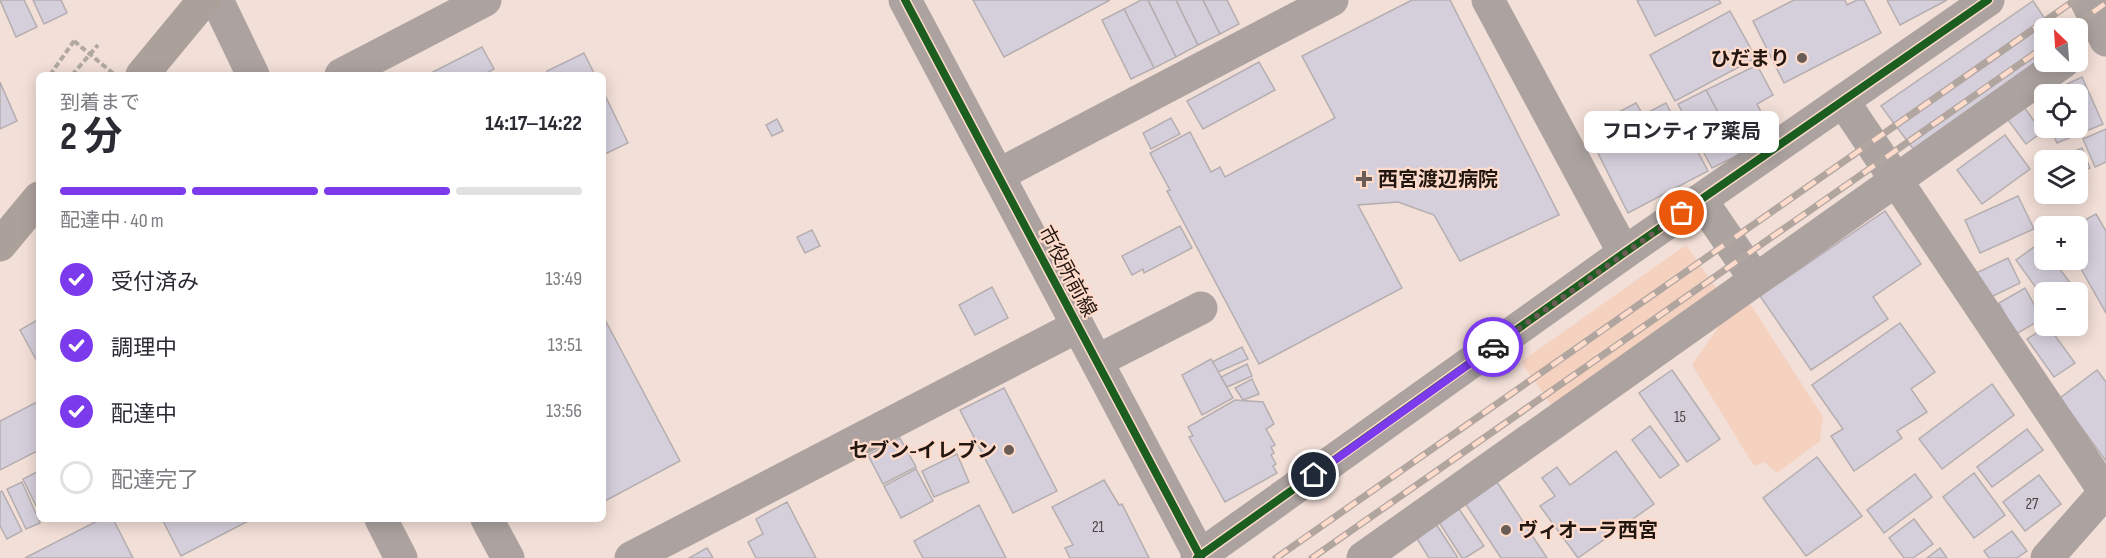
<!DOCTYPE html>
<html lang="ja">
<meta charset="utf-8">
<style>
body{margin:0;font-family:"Sofia Sans Condensed","Noto Sans JP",sans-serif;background:#f7f7f7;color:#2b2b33;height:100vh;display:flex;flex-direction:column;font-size:22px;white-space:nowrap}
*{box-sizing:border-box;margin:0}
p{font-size:20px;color:#7c7c81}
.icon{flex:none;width:33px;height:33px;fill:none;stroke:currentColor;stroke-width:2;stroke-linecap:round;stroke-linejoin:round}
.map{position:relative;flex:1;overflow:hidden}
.panel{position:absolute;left:36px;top:72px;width:570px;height:450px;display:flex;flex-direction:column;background:#fff;border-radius:9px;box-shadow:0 3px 15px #0003}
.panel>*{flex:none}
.needle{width:39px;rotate:335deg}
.buttons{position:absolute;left:2034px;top:18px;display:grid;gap:12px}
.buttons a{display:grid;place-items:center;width:54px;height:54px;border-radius:9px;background:#fff;box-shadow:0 3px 15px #0003;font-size:30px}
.pin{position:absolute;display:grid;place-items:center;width:51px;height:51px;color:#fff;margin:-26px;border:3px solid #fff;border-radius:50%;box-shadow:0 2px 6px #0007}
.courier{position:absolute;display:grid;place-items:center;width:60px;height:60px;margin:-30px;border:4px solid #7c3aed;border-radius:50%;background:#fff;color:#222;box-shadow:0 2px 8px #0007}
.bubble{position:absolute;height:42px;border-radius:9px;background:#fff;box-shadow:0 3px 15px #0003;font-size:20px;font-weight:700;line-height:42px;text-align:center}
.summary em{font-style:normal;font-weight:700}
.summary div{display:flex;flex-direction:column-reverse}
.summary{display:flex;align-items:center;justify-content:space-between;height:102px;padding:0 24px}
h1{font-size:39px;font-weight:700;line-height:45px}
.bar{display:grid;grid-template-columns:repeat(4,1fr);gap:9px 6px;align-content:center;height:72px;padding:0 24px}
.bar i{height:8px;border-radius:4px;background:#e1e1e2}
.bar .active{background:#7c3aed}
.bar p{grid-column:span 4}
ol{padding:0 24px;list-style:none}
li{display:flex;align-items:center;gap:18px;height:66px}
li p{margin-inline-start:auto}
li .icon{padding:6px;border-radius:50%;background:#7c3aed;color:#fff;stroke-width:4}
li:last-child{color:#7c7c81}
li i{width:33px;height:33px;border:3px solid #e1e1e2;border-radius:50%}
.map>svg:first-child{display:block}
</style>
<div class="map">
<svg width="2106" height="558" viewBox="0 0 2106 558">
<rect width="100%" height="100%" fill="#f2dfd7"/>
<g fill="#f5d1c0">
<path d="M 1686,245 L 1717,289 L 1552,406 L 1521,362 Z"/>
<path d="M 1749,302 L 1823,417 L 1820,441 L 1777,473 L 1764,462 L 1754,466 L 1692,365 L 1722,322 Z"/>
</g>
<g fill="#d5cfdb" stroke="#b5aeb0" stroke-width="1.5">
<path d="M 0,0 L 24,0 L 37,27 L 16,37 Z"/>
<path d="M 33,0 L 61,0 L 67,13 L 44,24 Z"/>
<path d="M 973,0 L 1110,0 L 1004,57 Z"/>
<path d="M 1141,0 L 1148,0 L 1176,57 L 1154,68 L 1124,9 Z"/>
<path d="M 1148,0 L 1176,0 L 1198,45 L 1176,57 Z"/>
<path d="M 1176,0 L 1203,0 L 1220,34 L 1198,45 Z"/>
<path d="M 1203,0 L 1227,0 L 1239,24 L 1220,34 Z"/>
<path d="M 1412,0 L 1450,0 L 1559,215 L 1460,261 L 1434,215 L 1398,202 L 1358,205 L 1402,288 L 1259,364 L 1167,191 L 1170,190 L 1150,153 L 1190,132 L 1211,172 L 1220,167 L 1225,177 L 1335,118 L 1302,56 Z"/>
<path d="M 1637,0 L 1719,0 L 1721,3 L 1655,36 Z"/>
<path d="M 1794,0 L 1845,0 L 1847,5 L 1857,0 L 1864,0 L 1881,33 L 1784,83 L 1753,21 Z"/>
<path d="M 1887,0 L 1947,0 L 1900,25 Z"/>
<path d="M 2033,1 L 2051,28 L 2044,28 L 2044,60 L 1914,150 L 1881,106 Z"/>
<path d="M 1124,9 L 1154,68 L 1131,79 L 1102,20 Z"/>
<path d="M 1730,11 L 1756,58 L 1675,101 L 1650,55 Z"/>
<path d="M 482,47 L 494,69 L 483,75 L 427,75 Z"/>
<path d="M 584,53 L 595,75 L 549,75 L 547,71 Z"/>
<path d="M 1259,62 L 1275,90 L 1203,129 L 1187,101 Z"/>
<path d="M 1757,65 L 1773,95 L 1757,104 L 1761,112 L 1752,116 L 1764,136 L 1740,154 L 1706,90 Z"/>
<path d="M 2082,77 L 2103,124 L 2057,143 L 2050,128 L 2078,128 L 2078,94 L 2044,94 L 2044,115 L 2037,98 Z"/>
<path d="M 0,82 L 17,121 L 0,129 Z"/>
<path d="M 1706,90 L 1740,154 L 1712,168 L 1678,104 Z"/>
<path d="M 603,91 L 628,143 L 603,155 Z"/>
<path d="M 1636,103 L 1643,115 L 1666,103 L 1674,119 L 1665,124 L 1669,132 L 1683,124 L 1708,171 L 1628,213 L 1586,129 Z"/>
<path d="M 2024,107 L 2042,132 L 2026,144 L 2008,120 Z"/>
<path d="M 1171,118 L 1180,134 L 1151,149 L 1143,133 Z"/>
<path d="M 777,119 L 783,131 L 772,136 L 766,125 Z"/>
<path d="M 2106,129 L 2106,162 L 2095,167 L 2083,139 Z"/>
<path d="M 2005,135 L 2030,169 L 1982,204 L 1957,170 Z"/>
<path d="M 2082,148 L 2090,168 L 2078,173 L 2078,160 L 2053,160 Z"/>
<path d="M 2018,196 L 2034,229 L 1980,253 L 1965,220 Z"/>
<path d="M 1885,211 L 1921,264 L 1873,297 L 1888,319 L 1811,370 L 1760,296 Z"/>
<path d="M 2096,214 L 2106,231 L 2106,313 L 2076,260 L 2078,260 L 2078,226 L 2074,226 Z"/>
<path d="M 1180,226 L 1192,248 L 1144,273 L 1143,269 L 1132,275 L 1122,256 Z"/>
<path d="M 812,230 L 820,246 L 805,253 L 797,237 Z"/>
<path d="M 2041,242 L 2044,247 L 2044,260 L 2053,260 L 2077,292 L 2044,292 L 2044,299 L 2016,260 Z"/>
<path d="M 2008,258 L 2020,283 L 1987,299 L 1974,274 Z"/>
<path d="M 992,287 L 1008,318 L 975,335 L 959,305 Z"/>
<path d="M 2025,288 L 2042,319 L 2016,334 L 1999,303 Z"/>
<path d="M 603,316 L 680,461 L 603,502 Z"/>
<path d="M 39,319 L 39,365 L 20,330 Z"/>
<path d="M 1900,323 L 1935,372 L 1911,389 L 1927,412 L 1897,431 L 1902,438 L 1854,471 L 1831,436 L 1843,429 L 1812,385 Z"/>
<path d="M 2048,326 L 2075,363 L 2054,377 L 2027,339 Z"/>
<path d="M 1242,347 L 1248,359 L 1218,372 L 1212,362 Z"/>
<path d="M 1211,359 L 1233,398 L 1202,415 L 1182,375 Z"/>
<path d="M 1247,364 L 1252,376 L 1227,387 L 1221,377 Z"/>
<path d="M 1672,370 L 1720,439 L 1687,462 L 1639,393 Z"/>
<path d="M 2097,370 L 2106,382 L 2106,461 L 2060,398 Z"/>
<path d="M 1252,379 L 1259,394 L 1243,400 L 1235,388 Z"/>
<path d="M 1992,384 L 2014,415 L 1942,469 L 1919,439 Z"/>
<path d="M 1004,388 L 1057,491 L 1013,513 L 960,410 Z"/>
<path d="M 1235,400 L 1263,402 L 1274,424 L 1266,429 L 1275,445 L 1271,447 L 1274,453 L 1271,455 L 1276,464 L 1273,466 L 1277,473 L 1225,502 L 1189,437 L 1193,436 L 1188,427 Z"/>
<path d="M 39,401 L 39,450 L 0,470 L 0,421 Z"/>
<path d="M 1650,426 L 1679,465 L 1660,478 L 1632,440 Z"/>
<path d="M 2027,429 L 2043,450 L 1992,487 L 1977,467 Z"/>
<path d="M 900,438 L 916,467 L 883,484 L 868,455 Z"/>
<path d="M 1616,451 L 1654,504 L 1578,558 L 1540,506 L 1555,496 L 1542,478 L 1557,467 L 1570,485 Z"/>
<path d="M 957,454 L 969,482 L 934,497 L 922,471 Z"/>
<path d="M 1817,457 L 1862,516 L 1806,556 L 1763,498 Z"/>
<path d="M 916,469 L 933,501 L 901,518 L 884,486 Z"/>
<path d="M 39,471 L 39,512 L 23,479 Z"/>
<path d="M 1974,473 L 2005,515 L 1974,538 L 1943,497 Z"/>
<path d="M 1915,474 L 1932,497 L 1884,533 L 1867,510 Z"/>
<path d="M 2039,475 L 2061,504 L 2025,531 L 2003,502 Z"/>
<path d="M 1104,480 L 1119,505 L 1122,504 L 1149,558 L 1070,558 L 1065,548 L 1073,545 L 1052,507 Z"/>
<path d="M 22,482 L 40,523 L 26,529 L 7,489 Z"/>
<path d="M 1497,482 L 1547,558 L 1501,558 L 1465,503 Z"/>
<path d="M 2,491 L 22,531 L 7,539 L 0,526 L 0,492 Z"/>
<path d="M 787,502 L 816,558 L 756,558 L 748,542 L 763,534 L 756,519 Z"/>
<path d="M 979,505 L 1006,558 L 923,558 L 914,541 Z"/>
<path d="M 1459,509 L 1484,546 L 1465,558 L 1462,558 L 1439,522 Z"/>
<path d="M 101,519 L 113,519 L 133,558 L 25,558 Z"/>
<path d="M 162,519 L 252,519 L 181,556 Z"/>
<path d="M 1914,519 L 1933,544 L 1913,558 L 1904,558 L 1889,538 Z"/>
<path d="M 1436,524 L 1458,558 L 1429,558 L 1416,537 Z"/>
<path d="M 2012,531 L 2027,551 L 2017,558 L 1989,558 L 1984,551 Z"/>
<path d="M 707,548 L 713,558 L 689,558 Z"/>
<path d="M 1940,548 L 1947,558 L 1927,558 Z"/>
</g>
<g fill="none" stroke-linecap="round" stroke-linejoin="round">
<g stroke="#b1a8a2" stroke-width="4" stroke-dasharray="6 3" stroke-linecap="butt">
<path d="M 50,75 L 74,41"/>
<path d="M 72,75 L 98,45"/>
</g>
<g stroke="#aca3a0" stroke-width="33">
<path d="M 217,0 L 253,75"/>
<path d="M 905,0 L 1201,558"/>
<path d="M 1488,0 L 1624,253"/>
<path d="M 2086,0 L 2106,40"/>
<path d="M 341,75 L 485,0"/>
<path d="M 1843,101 L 2105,492"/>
<path d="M 998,175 L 1332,0"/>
<path d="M 1701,200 L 1755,279"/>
<path d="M 1097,361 L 1201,308"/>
<path d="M 381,519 L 401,558"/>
<path d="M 487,519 L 508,558"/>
<path d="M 631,558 L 1078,326"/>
<path d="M 1197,558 L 1624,253 L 1988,0"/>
<path d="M 1363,558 L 2063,62"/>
<path d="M 2047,558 L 2106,491"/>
</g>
<g stroke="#aca09b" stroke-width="33">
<path d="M 142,75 L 204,0"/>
<path d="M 0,245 L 39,198"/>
</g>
<defs>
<g id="rail">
<path d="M 2070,28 L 2106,3"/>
<path d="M 1276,558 L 2075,0"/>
<path d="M 1312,558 L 2044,47"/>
</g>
</defs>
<use href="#rail" stroke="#b1a5a0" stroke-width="7"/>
<use href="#rail" stroke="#fedbcb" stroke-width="4.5" stroke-dasharray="14" stroke-linecap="butt"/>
<path stroke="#b1a8a2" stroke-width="4" stroke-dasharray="6 3" stroke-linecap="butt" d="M 74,41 L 115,75"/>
<defs>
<g id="cycleway">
<path d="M 905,0 L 1201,558"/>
<path d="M 1197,558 L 1624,253 L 1988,0"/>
</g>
</defs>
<use href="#cycleway" stroke="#fedbcb" stroke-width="11"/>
<use href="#cycleway" stroke="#1b5e20" stroke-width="8"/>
</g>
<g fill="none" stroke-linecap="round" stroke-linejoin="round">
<path stroke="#6b5c56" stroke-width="6" stroke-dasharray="0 10.8" d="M 1493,347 L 1682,213"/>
<path stroke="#7c3aed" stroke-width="8" d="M 1314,475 L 1493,347"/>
</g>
<g fill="#6b5c56" stroke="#fedbcb" stroke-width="2">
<circle cx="1802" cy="58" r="6"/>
<path d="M1361 170h6v6h6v6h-6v6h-6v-6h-6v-6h6z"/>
<circle cx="1009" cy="450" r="6"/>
<circle cx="1506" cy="530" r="6"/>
</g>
<g text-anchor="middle" stroke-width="4.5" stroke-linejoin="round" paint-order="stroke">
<g font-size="16" fill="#4f4443">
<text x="1680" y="422">15</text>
<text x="2032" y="509">27</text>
<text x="1098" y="532">21</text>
</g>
<g font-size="20" font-weight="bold" fill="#221610" stroke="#fedbcb" text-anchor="end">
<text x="1790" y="65">ひだまり</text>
<text x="1378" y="186" text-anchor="start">西宮渡辺病院</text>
<text x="997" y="457">セブン-イレブン</text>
<text x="1518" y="537" text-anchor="start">ヴィオーラ西宮</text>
</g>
<g font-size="20" fill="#221610" stroke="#fedbcb">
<text transform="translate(1068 271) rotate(62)" y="7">市役所前線</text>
</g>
</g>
</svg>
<div class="buttons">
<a><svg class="needle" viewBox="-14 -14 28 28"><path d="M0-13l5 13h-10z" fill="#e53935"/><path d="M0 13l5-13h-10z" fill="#7c7c81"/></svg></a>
<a><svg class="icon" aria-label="locate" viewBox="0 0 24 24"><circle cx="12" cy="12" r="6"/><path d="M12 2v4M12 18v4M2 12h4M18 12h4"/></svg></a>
<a><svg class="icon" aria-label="layers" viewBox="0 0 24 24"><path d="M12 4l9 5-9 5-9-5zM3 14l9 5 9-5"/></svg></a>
<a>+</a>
<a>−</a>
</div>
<div class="pin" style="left:1682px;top:213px;background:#ea580c"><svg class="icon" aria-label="bag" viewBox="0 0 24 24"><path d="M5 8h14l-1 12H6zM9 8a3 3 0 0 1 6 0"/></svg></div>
<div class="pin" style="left:1314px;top:475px;background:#1f2937"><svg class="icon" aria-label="home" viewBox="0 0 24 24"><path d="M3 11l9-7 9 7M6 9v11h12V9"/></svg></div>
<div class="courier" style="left:1493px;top:347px"><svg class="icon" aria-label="car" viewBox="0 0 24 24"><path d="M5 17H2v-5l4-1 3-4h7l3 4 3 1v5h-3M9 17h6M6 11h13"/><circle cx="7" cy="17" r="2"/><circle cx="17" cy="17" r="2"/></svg></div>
<div class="bubble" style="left:1584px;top:111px;width:195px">フロンティア薬局</div>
<section class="panel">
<div class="summary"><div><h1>2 分</h1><p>到着まで</p></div><em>14:17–14:22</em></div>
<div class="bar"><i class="active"></i><i class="active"></i><i class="active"></i><i></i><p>配達中 · 40 m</p></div>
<ol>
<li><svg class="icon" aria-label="check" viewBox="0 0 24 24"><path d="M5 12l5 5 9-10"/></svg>受付済み<p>13:49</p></li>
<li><svg class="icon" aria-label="check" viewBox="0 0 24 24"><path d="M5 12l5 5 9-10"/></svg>調理中<p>13:51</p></li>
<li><svg class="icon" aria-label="check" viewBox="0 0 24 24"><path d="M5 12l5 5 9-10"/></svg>配達中<p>13:56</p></li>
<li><i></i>配達完了</li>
</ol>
</section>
</div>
